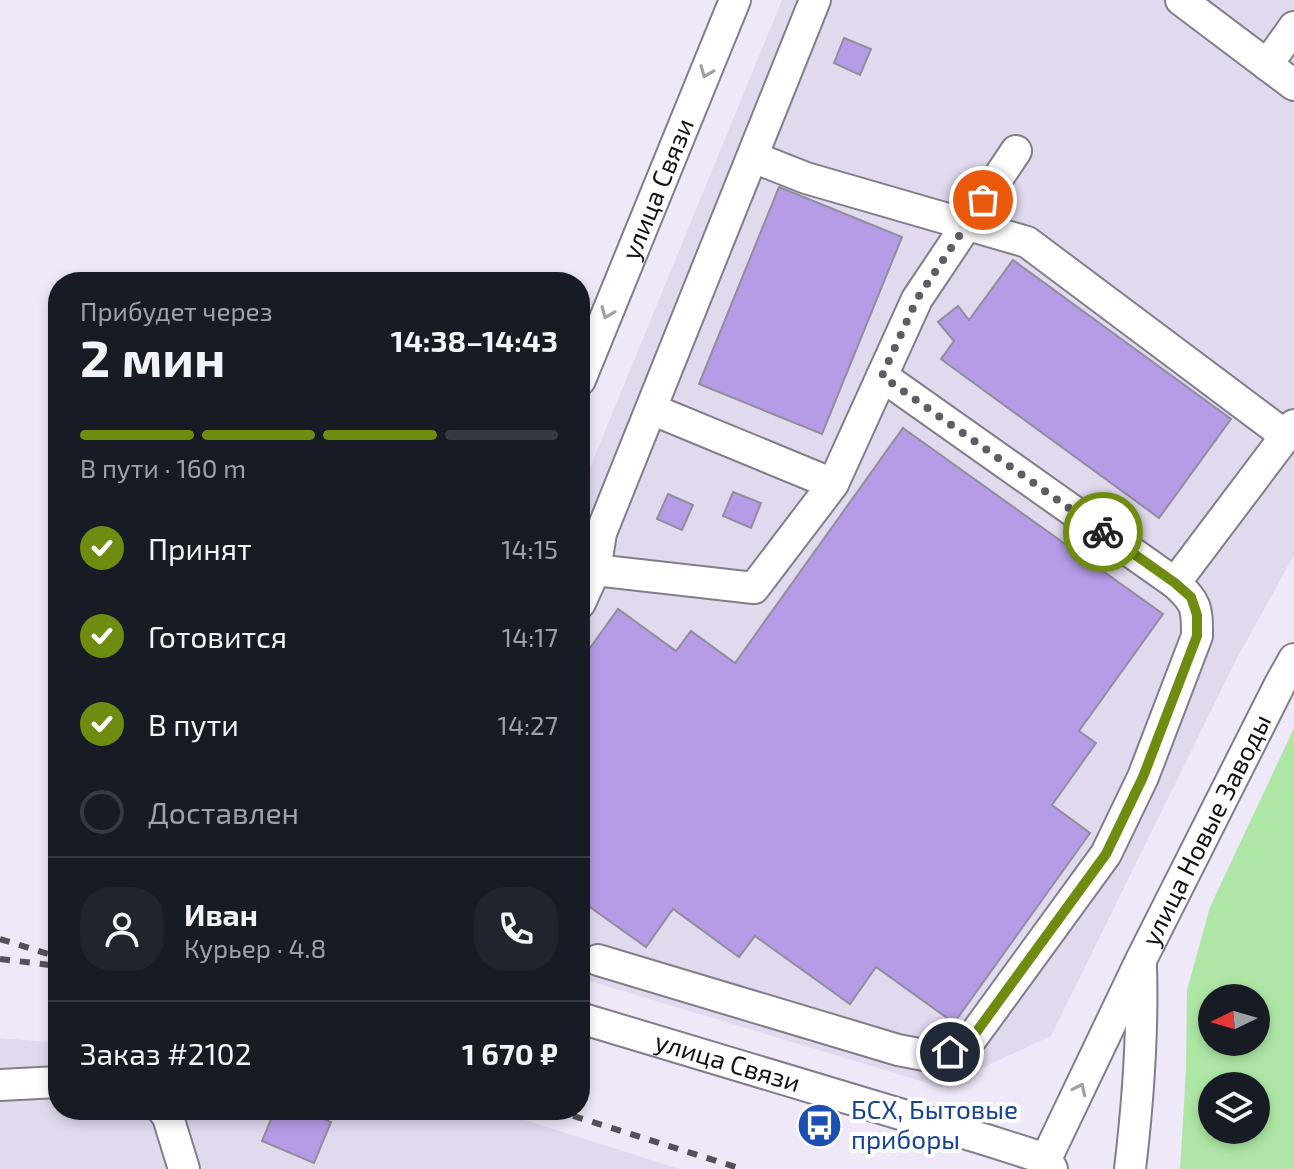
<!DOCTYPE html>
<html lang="ru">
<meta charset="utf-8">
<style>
body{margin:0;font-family:"Exo 2",sans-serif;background:#20242c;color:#f1f3f6;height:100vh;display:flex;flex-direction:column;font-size:30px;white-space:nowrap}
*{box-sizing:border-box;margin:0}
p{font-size:26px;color:#9ea1a6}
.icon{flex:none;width:44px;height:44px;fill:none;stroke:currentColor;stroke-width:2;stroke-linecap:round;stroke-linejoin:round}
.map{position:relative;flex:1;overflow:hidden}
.panel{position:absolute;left:48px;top:272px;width:542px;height:848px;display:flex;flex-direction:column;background:#171b24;border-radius:32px;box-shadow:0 4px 12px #0003}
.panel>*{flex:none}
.needle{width:52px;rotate:265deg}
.buttons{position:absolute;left:1198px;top:984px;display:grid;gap:16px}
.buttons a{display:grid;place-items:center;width:72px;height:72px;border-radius:50%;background:#171b24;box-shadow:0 4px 12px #0003;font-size:40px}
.pin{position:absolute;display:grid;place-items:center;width:68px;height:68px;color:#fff;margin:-34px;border:4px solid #fff;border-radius:50%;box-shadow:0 2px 8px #0007}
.courier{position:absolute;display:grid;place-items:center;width:80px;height:80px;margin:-40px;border:6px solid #6e8d10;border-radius:50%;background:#fff;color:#222;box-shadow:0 2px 10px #0007}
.overview em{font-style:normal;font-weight:700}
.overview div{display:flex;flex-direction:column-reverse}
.overview{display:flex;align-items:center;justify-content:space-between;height:136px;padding:0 32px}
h1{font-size:52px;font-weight:700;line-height:60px}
.bar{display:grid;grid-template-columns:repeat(4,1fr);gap:12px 8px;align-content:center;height:96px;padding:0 32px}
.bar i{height:10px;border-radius:6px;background:#363941}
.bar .current{background:#6e8d10}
.bar p{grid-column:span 4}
.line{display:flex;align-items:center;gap:20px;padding:0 32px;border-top:2px solid #363941}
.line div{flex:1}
.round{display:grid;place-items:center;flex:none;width:84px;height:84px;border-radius:32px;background:#20242c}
ol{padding:0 32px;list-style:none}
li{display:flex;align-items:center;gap:24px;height:88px}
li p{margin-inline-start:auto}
li .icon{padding:8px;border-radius:50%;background:#6e8d10;color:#fff;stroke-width:4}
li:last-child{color:#9ea1a6}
li i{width:44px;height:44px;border:4px solid #363941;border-radius:50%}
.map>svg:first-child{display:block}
</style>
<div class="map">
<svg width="1294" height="1169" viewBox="0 0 1294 1169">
<rect width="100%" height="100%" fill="#eee8f9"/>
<g fill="#e1daef">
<path d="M 782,0 L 1294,0 L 1294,555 L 1236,660 L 1051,1036 L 941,1087 L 580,978 L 580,492 Z"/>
<path d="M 0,1038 L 58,1043 L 58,1110 L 494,1110 L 679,1169 L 0,1169 Z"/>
</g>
<path fill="#aee7a5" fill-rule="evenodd" d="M 1294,728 L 1294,1169 L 1180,1169 L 1186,1070 L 1187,990 L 1210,907 ZM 1256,998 L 1256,1042 L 1212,1042 L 1212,998 ZM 1256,1086 L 1256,1130 L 1212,1130 L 1212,1086 Z"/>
<g fill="#b69be6" stroke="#928d9c" stroke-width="2">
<path d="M 844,38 L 871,49 L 860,75 L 834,63 Z"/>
<path d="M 779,187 L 902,237 L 822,434 L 699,384 Z"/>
<path d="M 1013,260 L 1231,419 L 1159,518 L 941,359 L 954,341 L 938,322 L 958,306 L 969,320 Z"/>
<path d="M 903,428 L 1163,614 L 1079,731 L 1096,743 L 1052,805 L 1090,833 L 954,1023 L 876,967 L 850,1004 L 755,936 L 739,957 L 673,909 L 646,947 L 580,900 L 580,662 L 618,609 L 676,651 L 691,631 L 735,663 Z"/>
<path d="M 733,492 L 761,503 L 751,528 L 723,516 Z"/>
<path d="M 668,494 L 693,505 L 682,530 L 657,519 Z"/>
<path d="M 275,1110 L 301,1110 L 331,1122 L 314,1163 L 262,1141 Z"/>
</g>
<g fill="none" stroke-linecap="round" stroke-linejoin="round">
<defs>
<g id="minor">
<path d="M 1181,0 L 1294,85"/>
<path d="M 1267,65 L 1294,27"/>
<path d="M 753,157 L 806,178 L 1027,242 L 1286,436"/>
<path id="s1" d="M 580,380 L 735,0"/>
<path d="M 651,409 L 833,484"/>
<path d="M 595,570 L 754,588 L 833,484 L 917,299 L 1016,151"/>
<path d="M 1175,583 L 1294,425"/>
<path d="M 580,603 L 595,570 L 601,533 L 815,0"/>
<path d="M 598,960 L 898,1050 L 924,1055 L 950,1052 L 972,1038 L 1106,854 L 1143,777 L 1197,636 C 1197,607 1197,603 1175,583 L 882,376"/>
<path id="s2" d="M 580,1018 L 990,1141 L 1046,1159 L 1052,1169"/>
<path d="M 0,1085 L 58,1082"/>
<path d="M 163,1110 L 168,1117 L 184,1169"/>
<path id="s3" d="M 1046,1159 L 1141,960 L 1280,684 L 1294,659"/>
<path d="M 1130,1169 C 1138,1102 1143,1034 1141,966"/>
</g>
</defs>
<use href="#minor" stroke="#827d8c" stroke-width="34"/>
<use href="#minor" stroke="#fff" stroke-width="30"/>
<g stroke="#535059" stroke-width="6" stroke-dasharray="10 10" stroke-linecap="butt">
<path d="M 0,939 L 58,957"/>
<path d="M 0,959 L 58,966"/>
<path d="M 554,1110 L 742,1169"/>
</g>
</g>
<defs><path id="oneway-chevron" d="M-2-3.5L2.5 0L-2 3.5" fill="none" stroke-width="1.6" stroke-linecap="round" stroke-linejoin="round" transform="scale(2)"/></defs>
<g stroke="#a0a0a2">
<use href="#oneway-chevron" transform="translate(706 72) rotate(112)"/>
<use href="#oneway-chevron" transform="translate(607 313) rotate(112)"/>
<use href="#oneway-chevron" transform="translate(1080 1089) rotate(-65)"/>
</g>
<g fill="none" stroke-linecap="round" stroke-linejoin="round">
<path stroke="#5f5c65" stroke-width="8" stroke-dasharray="0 14.4" d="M 983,200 L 917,299 L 882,376 L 1103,532"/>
<path stroke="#6e8d10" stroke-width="10" d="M 950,1052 L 972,1038 L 1106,854 L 1143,777 L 1197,636 L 1197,615 L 1191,597 L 1175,583 L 1103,532"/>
</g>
<defs>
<symbol id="bus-disc" viewBox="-11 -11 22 22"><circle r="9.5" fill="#1a4fb4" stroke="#fff"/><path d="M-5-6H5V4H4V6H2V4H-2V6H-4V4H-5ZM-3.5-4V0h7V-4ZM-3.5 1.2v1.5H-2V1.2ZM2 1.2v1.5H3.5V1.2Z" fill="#fff"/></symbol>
</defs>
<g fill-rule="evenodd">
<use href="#bus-disc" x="794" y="1100" width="51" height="51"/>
</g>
<g text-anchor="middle" stroke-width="8" stroke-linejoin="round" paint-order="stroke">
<g font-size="26" fill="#121116" stroke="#fff">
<text dy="9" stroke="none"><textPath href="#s1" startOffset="206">улица Связи</textPath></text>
<text dy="9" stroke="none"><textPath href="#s3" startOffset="366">улица Новые Заводы</textPath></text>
<text dy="9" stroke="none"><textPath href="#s2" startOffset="154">улица Связи</textPath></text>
</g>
<g font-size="26" fill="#164399" stroke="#fff" text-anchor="start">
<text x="851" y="1119">БСХ, Бытовые<tspan x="851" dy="30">приборы</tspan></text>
</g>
</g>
</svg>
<div class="buttons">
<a><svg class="needle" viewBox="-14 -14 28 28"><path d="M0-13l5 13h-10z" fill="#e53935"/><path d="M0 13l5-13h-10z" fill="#9ea1a6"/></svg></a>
<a><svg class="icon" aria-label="layers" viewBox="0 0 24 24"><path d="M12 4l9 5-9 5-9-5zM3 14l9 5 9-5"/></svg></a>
</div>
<div class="pin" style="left:983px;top:200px;background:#ea580c"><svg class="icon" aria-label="bag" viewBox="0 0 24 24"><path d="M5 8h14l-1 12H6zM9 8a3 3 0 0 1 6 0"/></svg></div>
<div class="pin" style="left:950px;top:1052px;background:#1f2937"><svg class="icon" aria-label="home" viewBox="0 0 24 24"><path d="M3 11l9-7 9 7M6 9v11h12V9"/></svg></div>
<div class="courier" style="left:1103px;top:532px"><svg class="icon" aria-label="bike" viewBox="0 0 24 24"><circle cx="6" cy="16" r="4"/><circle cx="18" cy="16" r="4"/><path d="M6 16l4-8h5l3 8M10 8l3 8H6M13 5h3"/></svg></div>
<section class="panel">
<div class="overview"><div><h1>2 мин</h1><p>Прибудет через</p></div><em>14:38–14:43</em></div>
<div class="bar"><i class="current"></i><i class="current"></i><i class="current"></i><i></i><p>В пути · 160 m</p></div>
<ol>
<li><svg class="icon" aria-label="check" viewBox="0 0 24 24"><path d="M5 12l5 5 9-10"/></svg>Принят<p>14:15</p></li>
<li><svg class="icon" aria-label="check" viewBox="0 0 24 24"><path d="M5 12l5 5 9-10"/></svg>Готовится<p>14:17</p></li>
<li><svg class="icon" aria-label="check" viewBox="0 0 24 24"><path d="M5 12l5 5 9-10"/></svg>В пути<p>14:27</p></li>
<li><i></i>Доставлен</li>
</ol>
<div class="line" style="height:144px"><a class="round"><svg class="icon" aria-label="person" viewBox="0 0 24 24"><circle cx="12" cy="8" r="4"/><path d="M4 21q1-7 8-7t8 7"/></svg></a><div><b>Иван</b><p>Курьер · 4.8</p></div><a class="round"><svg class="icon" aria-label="phone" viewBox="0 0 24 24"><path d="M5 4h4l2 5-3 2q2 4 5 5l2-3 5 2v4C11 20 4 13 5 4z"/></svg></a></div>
<div class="line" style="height:104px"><div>Заказ #2102</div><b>1 670 ₽</b></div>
</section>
</div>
